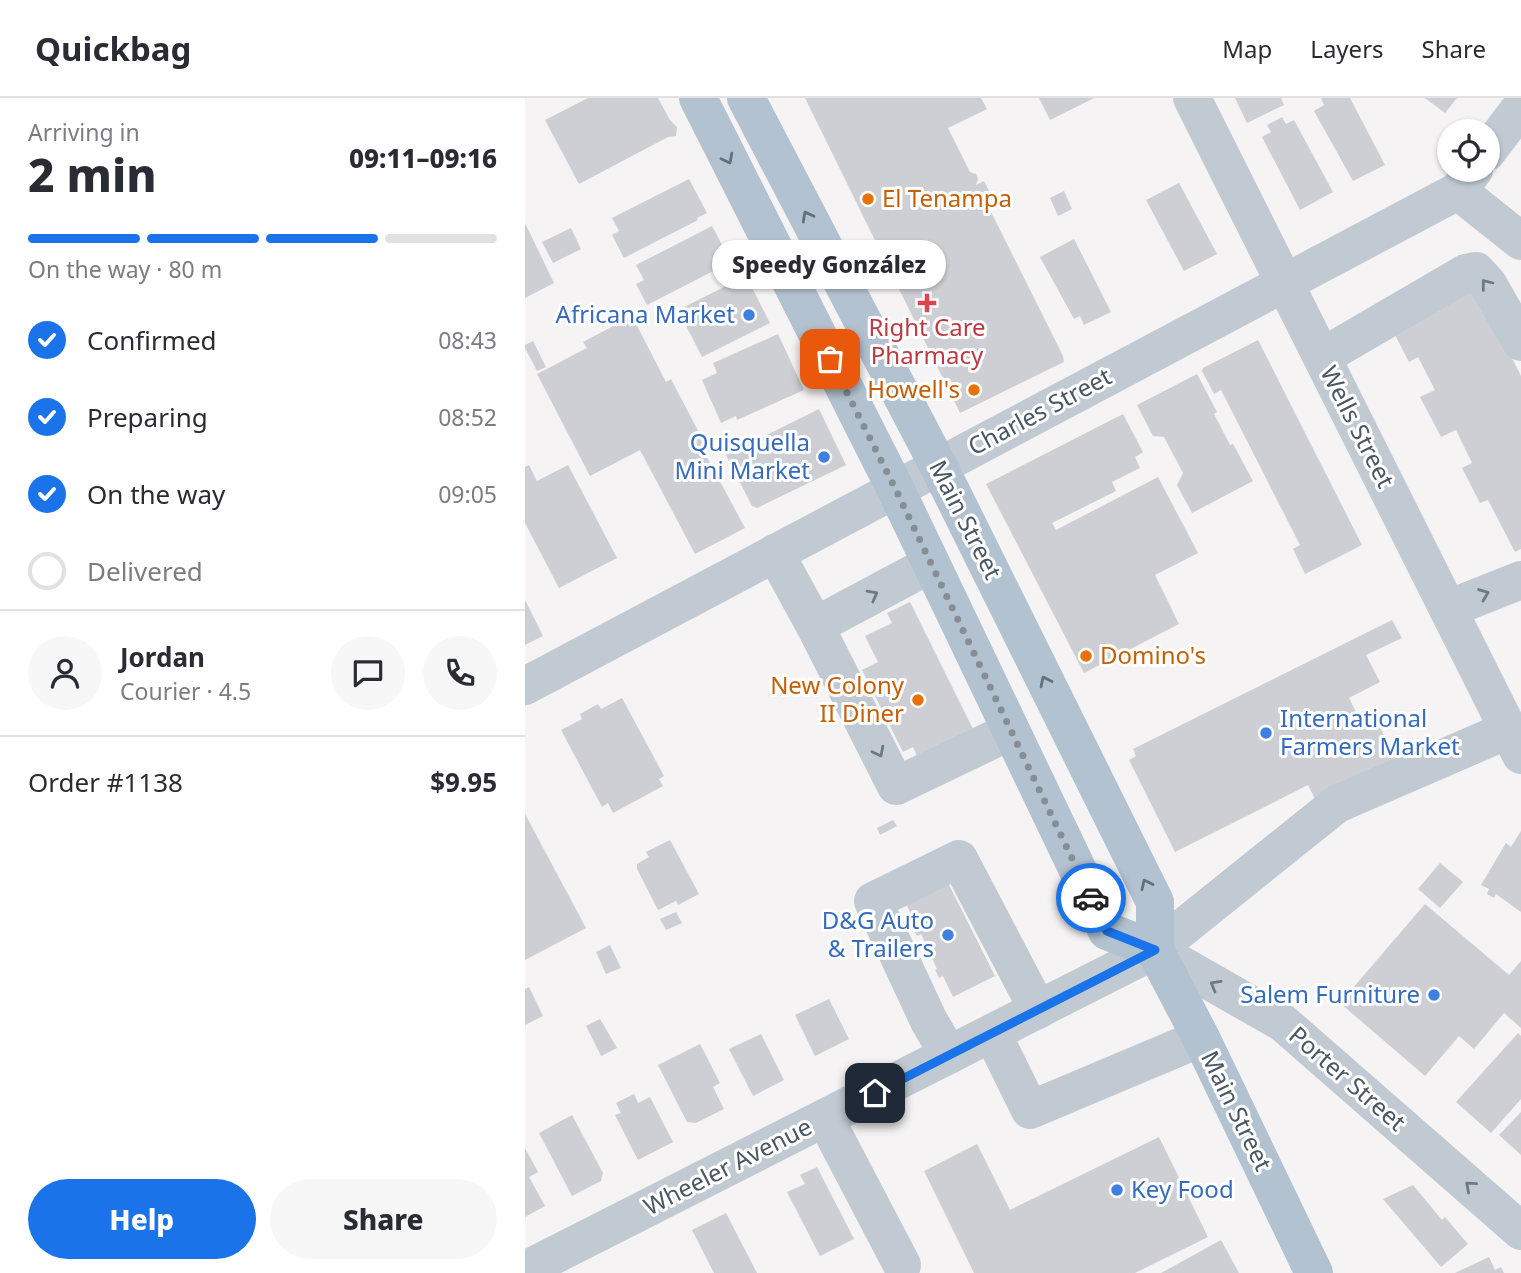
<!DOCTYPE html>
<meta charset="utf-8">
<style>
body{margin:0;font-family:"Noto Sans",sans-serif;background:#f7f7f7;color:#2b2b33;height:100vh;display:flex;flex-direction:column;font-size:26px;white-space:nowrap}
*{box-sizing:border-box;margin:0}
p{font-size:23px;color:#7c7c81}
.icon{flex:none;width:38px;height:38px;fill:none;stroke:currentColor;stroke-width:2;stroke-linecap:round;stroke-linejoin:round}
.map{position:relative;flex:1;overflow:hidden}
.drawer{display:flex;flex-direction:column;background:#fff;width:525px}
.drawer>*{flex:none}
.fabs{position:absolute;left:912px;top:21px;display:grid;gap:14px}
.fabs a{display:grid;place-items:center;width:63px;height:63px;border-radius:50%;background:#fff;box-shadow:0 2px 5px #0004;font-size:35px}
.pin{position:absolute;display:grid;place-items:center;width:60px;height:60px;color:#fff;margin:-30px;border-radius:14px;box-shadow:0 4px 10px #0006}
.courier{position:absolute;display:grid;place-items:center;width:70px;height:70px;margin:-35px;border:5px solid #1a73e8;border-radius:50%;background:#fff;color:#222;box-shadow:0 2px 9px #0007}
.bubble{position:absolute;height:49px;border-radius:24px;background:#fff;box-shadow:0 2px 5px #0004;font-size:23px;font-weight:800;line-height:49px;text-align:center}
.head em{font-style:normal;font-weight:800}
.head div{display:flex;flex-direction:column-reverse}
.head{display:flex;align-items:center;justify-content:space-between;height:119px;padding:0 28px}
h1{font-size:46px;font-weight:800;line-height:52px}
.bar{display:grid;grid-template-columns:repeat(4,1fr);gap:10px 7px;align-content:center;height:84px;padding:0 28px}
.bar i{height:9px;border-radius:5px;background:#e1e1e2}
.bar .on{background:#1a73e8}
.bar p{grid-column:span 4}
.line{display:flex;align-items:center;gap:18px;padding:0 28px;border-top:2px solid #e1e1e2}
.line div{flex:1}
.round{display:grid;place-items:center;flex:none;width:74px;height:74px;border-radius:37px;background:#f7f7f7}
ol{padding:0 28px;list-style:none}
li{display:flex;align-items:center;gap:21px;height:77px}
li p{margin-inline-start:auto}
li .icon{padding:7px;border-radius:50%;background:#1a73e8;color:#fff;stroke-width:4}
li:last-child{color:#7c7c81}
li i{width:38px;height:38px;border:4px solid #e1e1e2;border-radius:50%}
.primary-button{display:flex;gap:14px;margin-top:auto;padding:14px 28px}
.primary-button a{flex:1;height:80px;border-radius:42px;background:#1a73e8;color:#fff;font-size:28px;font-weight:800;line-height:80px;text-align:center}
.primary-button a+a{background:#f7f7f7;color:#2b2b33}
header{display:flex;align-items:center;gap:42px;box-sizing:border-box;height:98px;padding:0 35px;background:#fff;border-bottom:2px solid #e1e1e2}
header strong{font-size:33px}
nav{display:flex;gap:38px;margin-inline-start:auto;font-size:24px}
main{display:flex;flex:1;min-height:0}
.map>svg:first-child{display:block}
</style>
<header>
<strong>Quickbag</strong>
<nav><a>Map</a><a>Layers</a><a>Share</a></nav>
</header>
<main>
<section class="drawer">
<div class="head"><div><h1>2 min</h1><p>Arriving in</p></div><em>09:11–09:16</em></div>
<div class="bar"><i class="on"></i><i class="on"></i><i class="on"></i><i></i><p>On the way · 80 m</p></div>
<ol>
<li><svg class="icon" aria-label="check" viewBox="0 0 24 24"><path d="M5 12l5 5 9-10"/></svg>Confirmed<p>08:43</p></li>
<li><svg class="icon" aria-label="check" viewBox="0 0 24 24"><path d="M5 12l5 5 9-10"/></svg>Preparing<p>08:52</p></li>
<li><svg class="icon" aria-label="check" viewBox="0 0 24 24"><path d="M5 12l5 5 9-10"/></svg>On the way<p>09:05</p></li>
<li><i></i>Delivered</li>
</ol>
<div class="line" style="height:126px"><a class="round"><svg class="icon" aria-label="person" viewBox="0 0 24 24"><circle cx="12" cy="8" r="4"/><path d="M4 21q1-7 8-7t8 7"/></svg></a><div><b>Jordan</b><p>Courier · 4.5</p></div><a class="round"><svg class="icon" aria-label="chat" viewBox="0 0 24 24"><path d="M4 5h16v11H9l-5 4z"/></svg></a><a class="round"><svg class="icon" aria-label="phone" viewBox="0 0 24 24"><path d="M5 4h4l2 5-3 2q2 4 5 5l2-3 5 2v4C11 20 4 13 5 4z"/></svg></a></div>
<div class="line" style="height:91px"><div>Order #1138</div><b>$9.95</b></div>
<div class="primary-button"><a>Help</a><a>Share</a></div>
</section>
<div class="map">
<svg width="996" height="1175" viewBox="0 0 996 1175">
<rect width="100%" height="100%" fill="#f5f3f3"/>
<g fill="#cdcfd5">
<path d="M 63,0 L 133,0 L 145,22 L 152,29 L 151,38 L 143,39 L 54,86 L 20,22 Z"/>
<path d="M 280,0 L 456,0 L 462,11 L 423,30 L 445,74 L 451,76 L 453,81 L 451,87 L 459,83 L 468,101 L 461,104 L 538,258 L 539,264 L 435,315 Z"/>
<path d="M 514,0 L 569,0 L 525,22 Z"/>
<path d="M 710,0 L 756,0 L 759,7 L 722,25 Z"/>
<path d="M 796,0 L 825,0 L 860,67 L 828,83 L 789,13 L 799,7 Z"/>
<path d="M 900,0 L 932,0 L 920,15 Z"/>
<path d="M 757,19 L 761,26 L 769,22 L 808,94 L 775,112 L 737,39 L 746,34 L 742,27 Z"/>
<path d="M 164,81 L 182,115 L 172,120 L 173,122 L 99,160 L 87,137 L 94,133 L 87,120 Z"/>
<path d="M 654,85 L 692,156 L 659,173 L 621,102 Z"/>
<path d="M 539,93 L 547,111 L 533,118 L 525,100 Z"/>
<path d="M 0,125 L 29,185 L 0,200 Z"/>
<path d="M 187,128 L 206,164 L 122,207 L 111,186 L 119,182 L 111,167 Z"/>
<path d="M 46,130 L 56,151 L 28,165 L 17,144 Z"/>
<path d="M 549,141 L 586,214 L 559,227 L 555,218 L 549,221 L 515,159 Z"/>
<path d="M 221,178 L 245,225 L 177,259 L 153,212 Z"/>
<path d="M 950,187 L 996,278 L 996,451 L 990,454 L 963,402 L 955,405 L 937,370 L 947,365 L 931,332 L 916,339 L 895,299 L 910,292 L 893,259 L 884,264 L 866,229 Z"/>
<path d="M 107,218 L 141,284 L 146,281 L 181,348 L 177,350 L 220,430 L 170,456 L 115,352 L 65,378 L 12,276 L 62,250 L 58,244 Z"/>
<path d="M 253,236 L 279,292 L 212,322 L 211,318 L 196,325 L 177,282 L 192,275 L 188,265 Z"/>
<path d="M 733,242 L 837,447 L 780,476 L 768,451 L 775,447 L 696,292 L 689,296 L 677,273 L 678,270 Z"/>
<path d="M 8,243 L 21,269 L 12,273 L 0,250 L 0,247 Z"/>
<path d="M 672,276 L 692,314 L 689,316 L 705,347 L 708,346 L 728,383 L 667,415 L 652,387 L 658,375 L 639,339 L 628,338 L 612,307 Z"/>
<path d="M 294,311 L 321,367 L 232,410 L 227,408 L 201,357 Z"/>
<path d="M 598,316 L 618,354 L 610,359 L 615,370 L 587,384 L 591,393 L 527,425 L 531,432 L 633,379 L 673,455 L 630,477 L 654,526 L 559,575 L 461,386 Z"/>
<path d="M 4,367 L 12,383 L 43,367 L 92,460 L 34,490 L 0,425 L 0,369 Z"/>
<path d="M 0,502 L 18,538 L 0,547 Z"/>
<path d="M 385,504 L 448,631 L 392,658 L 388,649 L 378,654 L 337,572 L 353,564 L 340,538 L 367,525 L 362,515 Z"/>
<path d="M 867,522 L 877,540 L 841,557 L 855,584 L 824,600 L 833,618 L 846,611 L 870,660 L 790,701 L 783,687 L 650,754 L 604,662 L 611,658 L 608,651 Z"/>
<path d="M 97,600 L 139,678 L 134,681 L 138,688 L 88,715 L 83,705 L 77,709 L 36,632 L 57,621 L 55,616 L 73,606 L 76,611 Z"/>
<path d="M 0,716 L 61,830 L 0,862 Z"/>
<path d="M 368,722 L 372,728 L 355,737 L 352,730 Z"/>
<path d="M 996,733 L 996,814 L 971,796 L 969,800 L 962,796 L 964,791 L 956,787 L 981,745 L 986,749 Z"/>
<path d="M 145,742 L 174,796 L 153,807 L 151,803 L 133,812 L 112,771 L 112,766 L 124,759 L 121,754 Z"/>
<path d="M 915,765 L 938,784 L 915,810 L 893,791 Z"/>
<path d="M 419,777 L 470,878 L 428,899 L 418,878 L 414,880 L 410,872 L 412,871 L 396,836 L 392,838 L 387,828 L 391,826 L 377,798 Z"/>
<path d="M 900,806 L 984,877 L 996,863 L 996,930 L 979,915 L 949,951 L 934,938 L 900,978 L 815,905 Z"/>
<path d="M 151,814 L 157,825 L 141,832 L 135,821 Z"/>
<path d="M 85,847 L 96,870 L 81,876 L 71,854 Z"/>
<path d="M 4,889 L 18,918 L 0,927 L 0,891 Z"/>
<path d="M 304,901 L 324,941 L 290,958 L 270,917 Z"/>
<path d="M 75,921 L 92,950 L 76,958 L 61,928 Z"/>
<path d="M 993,935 L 996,938 L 996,1001 L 966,1035 L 931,1004 Z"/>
<path d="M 236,936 L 259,982 L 228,998 L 204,951 Z"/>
<path d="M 175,946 L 195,985 L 188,989 L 199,1011 L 171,1025 L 162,1024 L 133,967 Z"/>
<path d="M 109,996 L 113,1005 L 125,999 L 148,1044 L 113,1062 L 90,1017 L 96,1015 L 91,1005 Z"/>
<path d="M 996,1014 L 996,1057 L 974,1037 Z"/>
<path d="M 47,1017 L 78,1075 L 76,1083 L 47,1098 L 14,1035 Z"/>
<path d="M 634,1039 L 683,1139 L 610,1175 L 449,1175 L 399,1073 L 452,1046 L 485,1112 Z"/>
<path d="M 0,1050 L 13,1074 L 4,1079 L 20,1108 L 0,1119 Z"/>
<path d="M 292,1069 L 329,1141 L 295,1158 L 262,1094 L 280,1086 L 275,1077 Z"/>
<path d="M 888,1087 L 917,1122 L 920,1119 L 943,1146 L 916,1169 L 858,1101 Z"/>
<path d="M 201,1115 L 232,1175 L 189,1175 L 167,1132 Z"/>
<path d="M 696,1142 L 714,1175 L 636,1175 Z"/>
<path d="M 964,1159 L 970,1172 L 976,1169 L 979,1175 L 930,1175 Z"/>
</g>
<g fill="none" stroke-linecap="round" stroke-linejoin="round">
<g stroke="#c1cad2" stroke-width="38">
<path d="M 667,0 L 996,657"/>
<path d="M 962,54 L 996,9"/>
<path d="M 933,93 L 996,143"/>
<path d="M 797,259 L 941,175 L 951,173 L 963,186 L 996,244"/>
<path d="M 250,455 L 290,528 L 371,688 L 486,633"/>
<path d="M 923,511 L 996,482"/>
<path d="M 290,528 L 406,466"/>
<path d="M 0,588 L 933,93 L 949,72"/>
<path d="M 630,852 L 758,925 L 996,1133"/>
<path d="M 467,935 L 505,1012 L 676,940"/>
<path d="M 424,957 L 404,923 L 348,803 L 434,761 L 513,912"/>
<path d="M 300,1020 L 377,1167"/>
<path d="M 0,1172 L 630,852 L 812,706 L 983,632"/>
</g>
<g stroke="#b3c2d1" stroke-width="38">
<path d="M 173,0 L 370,390 L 582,833 L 630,852"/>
<path d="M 221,0 L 413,367 L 630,804 L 630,852 L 676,940 L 789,1175"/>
</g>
</g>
<defs><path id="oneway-chevron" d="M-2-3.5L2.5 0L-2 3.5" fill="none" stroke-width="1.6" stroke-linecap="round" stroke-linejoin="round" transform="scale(1.75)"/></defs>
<g stroke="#64717d">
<use href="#oneway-chevron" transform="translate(203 61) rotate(63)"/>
<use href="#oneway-chevron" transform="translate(282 118) rotate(-118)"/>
<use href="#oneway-chevron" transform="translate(520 583) rotate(-116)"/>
<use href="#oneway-chevron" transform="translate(621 786) rotate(-116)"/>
</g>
<g stroke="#6e7983">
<use href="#oneway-chevron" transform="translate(961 186) rotate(-128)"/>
<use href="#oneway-chevron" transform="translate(959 496) rotate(-21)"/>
<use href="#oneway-chevron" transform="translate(348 497) rotate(-28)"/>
<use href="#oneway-chevron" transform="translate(354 654) rotate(63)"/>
<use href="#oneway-chevron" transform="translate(690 887) rotate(-150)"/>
<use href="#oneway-chevron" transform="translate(945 1088) rotate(-139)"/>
</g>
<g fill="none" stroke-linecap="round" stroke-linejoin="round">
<path stroke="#868d94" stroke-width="7" stroke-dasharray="0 12.6" d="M 305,261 L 370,390 L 566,800"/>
<path stroke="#1a73e8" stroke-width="9" d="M 350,995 L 630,852 L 582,833 L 566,800"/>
</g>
<g fill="#e8710a" stroke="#fff" stroke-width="2.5">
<circle cx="343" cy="101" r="7"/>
<circle cx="449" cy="292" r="7"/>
<circle cx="561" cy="558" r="7"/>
<circle cx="393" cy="602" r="7"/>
</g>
<path fill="#e0444e" stroke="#fff" stroke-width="2.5" d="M398.5 194.5h7v7h7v7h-7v7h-7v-7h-7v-7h7z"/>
<g fill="#3f7fe0" stroke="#fff" stroke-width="2.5">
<circle cx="224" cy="217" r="7"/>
<circle cx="299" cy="359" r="7"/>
<circle cx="741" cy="635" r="7"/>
<circle cx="423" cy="837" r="7"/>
<circle cx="909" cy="897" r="7"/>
<circle cx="592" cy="1092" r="7"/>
</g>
<g text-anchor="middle" stroke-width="6" stroke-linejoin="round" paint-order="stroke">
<g font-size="24" fill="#c56008" stroke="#fff" text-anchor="start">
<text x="357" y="109">El Tenampa</text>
<text x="435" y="300" text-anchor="end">Howell's</text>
<text x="575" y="566">Domino's</text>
<text x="379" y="596" text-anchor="end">New Colony<tspan x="379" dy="28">II Diner</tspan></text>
</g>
<g font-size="24" fill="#366cbe" stroke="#fff" text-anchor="end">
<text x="210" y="225">Africana Market</text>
<text x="285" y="353">Quisquella<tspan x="285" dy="28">Mini Market</tspan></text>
<text x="755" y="629" text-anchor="start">International<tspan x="755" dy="28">Farmers Market</tspan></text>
<text x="409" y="831">D&amp;G Auto<tspan x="409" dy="28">&amp; Trailers</tspan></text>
<text x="895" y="905">Salem Furniture</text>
<text x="606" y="1100" text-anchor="start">Key Food</text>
</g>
<g font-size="24" fill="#be3a42" stroke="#fff">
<text x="402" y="238">Right Care<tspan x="402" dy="28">Pharmacy</tspan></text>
</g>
<g font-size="24" fill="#4a5661" stroke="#fff">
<text transform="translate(515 314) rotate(-28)" y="8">Charles Street</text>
<text transform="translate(832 329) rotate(63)" y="8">Wells Street</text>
<text transform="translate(440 422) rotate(63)" y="8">Main Street</text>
<text transform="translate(822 981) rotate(41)" y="8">Porter Street</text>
<text transform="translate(711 1013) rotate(64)" y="8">Main Street</text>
<text transform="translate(203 1069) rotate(-27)" y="8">Wheeler Avenue</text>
</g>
</g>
</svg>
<div class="fabs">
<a><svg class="icon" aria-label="locate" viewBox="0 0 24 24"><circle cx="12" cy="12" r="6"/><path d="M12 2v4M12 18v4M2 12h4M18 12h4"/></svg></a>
</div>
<div class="pin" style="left:305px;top:261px;background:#ea580c"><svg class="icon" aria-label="bag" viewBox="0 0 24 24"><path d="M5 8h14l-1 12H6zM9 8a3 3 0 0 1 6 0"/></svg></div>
<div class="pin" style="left:350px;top:995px;background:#1f2937"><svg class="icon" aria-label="home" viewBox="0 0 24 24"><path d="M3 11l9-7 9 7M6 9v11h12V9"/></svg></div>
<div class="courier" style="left:566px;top:800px"><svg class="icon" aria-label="car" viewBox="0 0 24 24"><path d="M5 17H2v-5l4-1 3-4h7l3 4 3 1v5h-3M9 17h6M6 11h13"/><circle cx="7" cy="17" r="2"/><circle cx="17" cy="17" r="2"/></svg></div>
<div class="bubble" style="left:187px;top:142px;width:234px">Speedy González</div>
</div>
</main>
